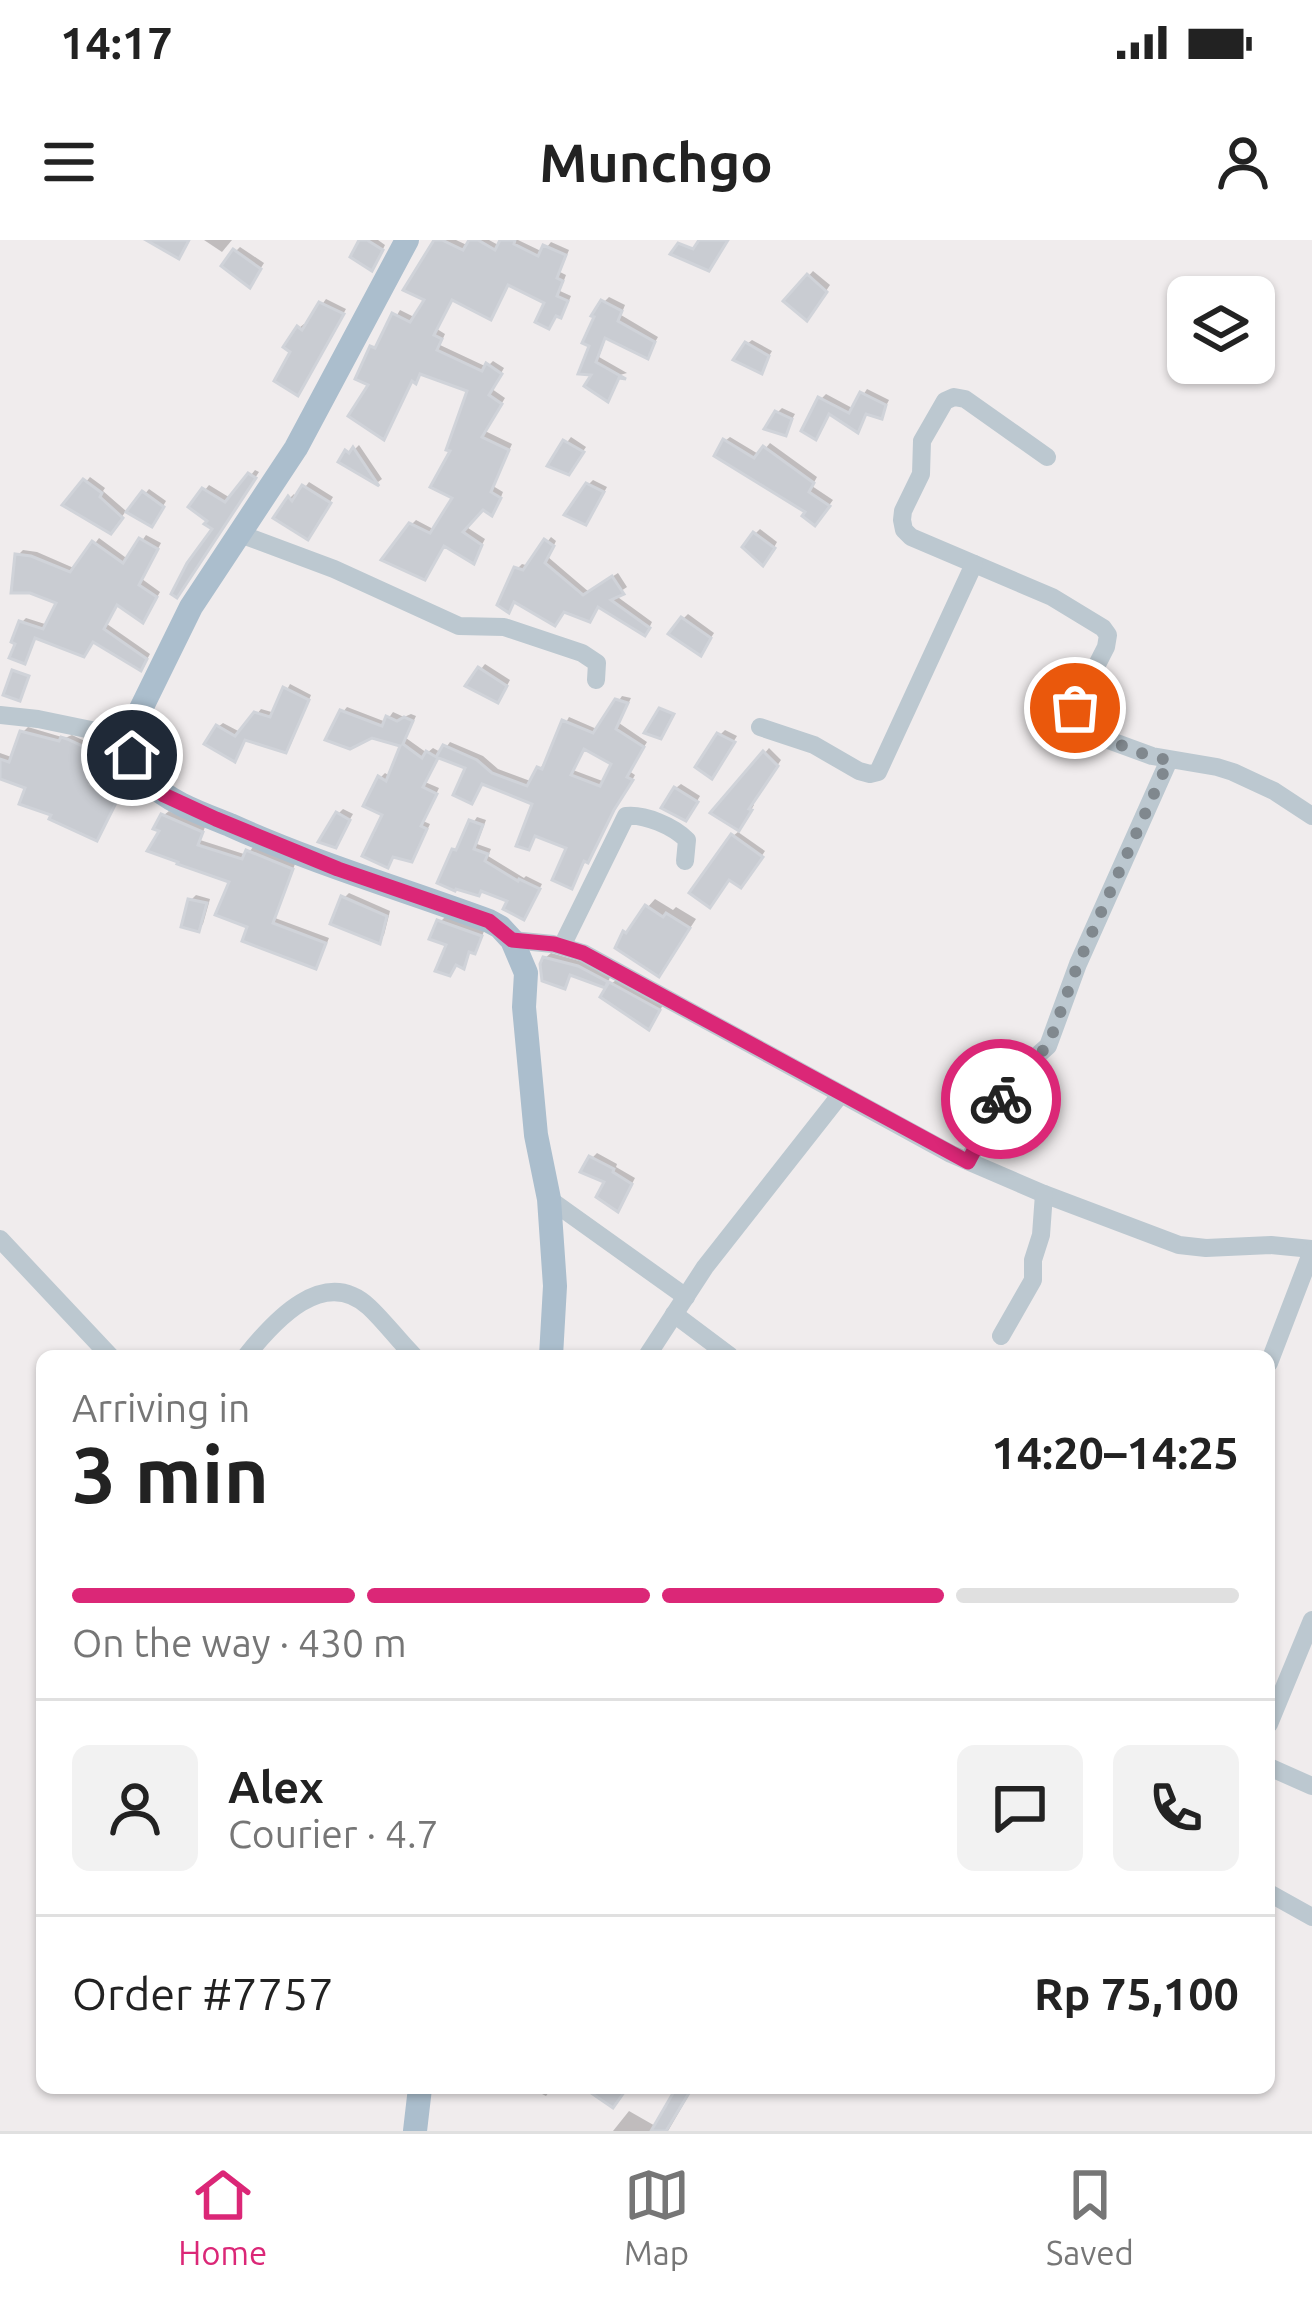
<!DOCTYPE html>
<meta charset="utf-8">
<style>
body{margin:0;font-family:Ubuntu,sans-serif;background:#f2f2f2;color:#222;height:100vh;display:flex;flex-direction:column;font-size:45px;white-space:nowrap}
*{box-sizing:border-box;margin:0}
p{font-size:39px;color:#767676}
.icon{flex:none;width:66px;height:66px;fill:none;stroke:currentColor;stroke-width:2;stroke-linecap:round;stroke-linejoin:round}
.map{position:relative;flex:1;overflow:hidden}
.panel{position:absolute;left:36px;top:1110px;width:1239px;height:744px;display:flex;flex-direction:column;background:#fff;border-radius:18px;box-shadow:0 3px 9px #0004}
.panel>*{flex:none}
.controls{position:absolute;left:1167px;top:36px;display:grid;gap:24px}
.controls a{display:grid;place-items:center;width:108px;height:108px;border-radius:18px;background:#fff;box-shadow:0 3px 9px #0004;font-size:60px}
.pin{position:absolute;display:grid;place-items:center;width:102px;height:102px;color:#fff;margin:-51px;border:6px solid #fff;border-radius:50%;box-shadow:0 3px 12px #0007}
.courier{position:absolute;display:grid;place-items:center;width:120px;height:120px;margin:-60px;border:9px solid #db2777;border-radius:50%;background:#fff;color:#222;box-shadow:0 3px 15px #0007}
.headline em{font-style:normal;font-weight:700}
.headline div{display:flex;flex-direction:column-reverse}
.headline{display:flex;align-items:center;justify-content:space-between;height:204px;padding:0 36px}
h1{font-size:78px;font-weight:700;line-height:90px}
.bar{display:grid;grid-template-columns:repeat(4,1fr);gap:18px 12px;align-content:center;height:144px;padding:0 36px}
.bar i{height:15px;border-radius:9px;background:#e0e0e0}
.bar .active{background:#db2777}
.bar p{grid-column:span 4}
.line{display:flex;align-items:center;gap:30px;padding:0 36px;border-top:3px solid #e0e0e0}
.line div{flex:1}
.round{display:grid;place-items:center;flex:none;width:126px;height:126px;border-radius:18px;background:#f2f2f2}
.status{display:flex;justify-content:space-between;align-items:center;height:84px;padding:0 60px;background:#fff;direction:ltr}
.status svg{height:33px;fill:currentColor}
header{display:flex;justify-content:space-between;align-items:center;height:156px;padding:0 36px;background:#fff;font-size:54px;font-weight:700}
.menu{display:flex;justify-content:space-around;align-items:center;height:168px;border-top:3px solid #e0e0e0;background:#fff;font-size:33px;color:#767676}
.menu a{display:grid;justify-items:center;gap:6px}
.menu .active{color:#db2777}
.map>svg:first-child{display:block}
</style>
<div class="status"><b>14:17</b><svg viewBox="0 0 49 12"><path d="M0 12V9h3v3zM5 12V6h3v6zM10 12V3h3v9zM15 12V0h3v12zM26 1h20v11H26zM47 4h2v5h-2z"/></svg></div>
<header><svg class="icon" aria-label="menu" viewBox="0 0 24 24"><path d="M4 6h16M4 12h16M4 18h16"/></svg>Munchgo<svg class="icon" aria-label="person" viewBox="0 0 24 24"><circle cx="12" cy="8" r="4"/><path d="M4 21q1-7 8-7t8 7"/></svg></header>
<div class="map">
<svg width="1312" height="1891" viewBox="0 0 1312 1891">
<rect width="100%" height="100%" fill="#f0eced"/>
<g fill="#0003" fill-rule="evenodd">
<path d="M 204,0 L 232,0 L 222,12 Z"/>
<path d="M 363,0 L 378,0 L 385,5 L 376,23 Z"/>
<path d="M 437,0 L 456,0 L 469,6 L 473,0 L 489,0 L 500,6 L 504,0 L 518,0 L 543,12 L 551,2 L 569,10 L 560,32 L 566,35 L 560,51 L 571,56 L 565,70 L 561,75 L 557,74 L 549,85 L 548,61 L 509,42 L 453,58 L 437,89 L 445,94 L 440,105 L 487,127 L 493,121 L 504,128 L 492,149 L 505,158 L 485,191 L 512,204 L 493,246 L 503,252 L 497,267 L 492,272 L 482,267 L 465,286 L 485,299 L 474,320 L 411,285 L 416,280 L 435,290 L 456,257 L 455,209 L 471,149 L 422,131 L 416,140 L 413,139 L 384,196 L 373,143 L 373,108 L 378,103 L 380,104 L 400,70 L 416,78 L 428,59 Z"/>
<path d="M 240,7 L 264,23 L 254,39 L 236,11 Z"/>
<path d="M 813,31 L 830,45 L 811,73 L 787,61 Z"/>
<path d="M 609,57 L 625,65 L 621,75 L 658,97 L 647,116 L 607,95 L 599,117 L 627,133 L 620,135 L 612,154 L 596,133 L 582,131 L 604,62 Z"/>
<path d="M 326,59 L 346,69 L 302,147 L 294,111 L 299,88 L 304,84 L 307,86 Z"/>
<path d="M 752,100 L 772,111 L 761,130 L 747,104 Z"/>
<path d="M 867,149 L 889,160 L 881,176 L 868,172 L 858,189 L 821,159 L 826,154 L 854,169 Z"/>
<path d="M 782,168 L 795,174 L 785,192 L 777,173 Z"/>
<path d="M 571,197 L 586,207 L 573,226 L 551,224 Z"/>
<path d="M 730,197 L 760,215 L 770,203 L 817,237 L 812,246 L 833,260 L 820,278 L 725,201 Z"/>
<path d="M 359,205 L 382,239 L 378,242 L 342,221 L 352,207 L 354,210 Z"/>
<path d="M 255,230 L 259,232 L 182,349 L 217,288 L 211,280 L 205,250 L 209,245 L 232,259 Z"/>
<path d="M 90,237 L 105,248 L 103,251 L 126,271 L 115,286 L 67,265 Z"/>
<path d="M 593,240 L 607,247 L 590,277 L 588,245 Z"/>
<path d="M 309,242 L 333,257 L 312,292 L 277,277 L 290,258 L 294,254 L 297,258 Z"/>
<path d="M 149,249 L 166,261 L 156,278 L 131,271 Z"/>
<path d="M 760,289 L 777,302 L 768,318 L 755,294 Z"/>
<path d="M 146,295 L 161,303 L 142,339 L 160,352 L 147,375 L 118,362 L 107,384 L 150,414 L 145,423 L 141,427 L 94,399 L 37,396 L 24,421 L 21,383 L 26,378 L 48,385 L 60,361 L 18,315 L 23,310 L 37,312 L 76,329 L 99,298 L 129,320 Z"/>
<path d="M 551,297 L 556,301 L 548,317 L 589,352 L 618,333 L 627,347 L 615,355 L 652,382 L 649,388 L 599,364 L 516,359 L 509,369 L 517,329 L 522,324 L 529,326 Z"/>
<path d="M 688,374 L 714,393 L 705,407 L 683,379 Z"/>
<path d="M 485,424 L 510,440 L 502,455 L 481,429 Z"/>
<path d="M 290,444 L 311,455 L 291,504 L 286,509 L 247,497 L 235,518 L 218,487 L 223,483 L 242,493 L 261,469 L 275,473 Z"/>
<path d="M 622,456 L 631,458 L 619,483 L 647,502 L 629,531 L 635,535 L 572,645 L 569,607 L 537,594 L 528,607 L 536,562 L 483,542 L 476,555 L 470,527 L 439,515 L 425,542 L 439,548 L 423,581 L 430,584 L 416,614 L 411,619 L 395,614 L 387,625 L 386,574 L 380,538 L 385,533 L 391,537 L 404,504 L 372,494 L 343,472 L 347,467 L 386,482 L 393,472 L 404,477 L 411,474 L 416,476 L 406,498 L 427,513 L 433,508 L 442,513 L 450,502 L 483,516 L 498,529 L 533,542 L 569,477 L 599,490 ZM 585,506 L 615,523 L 605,542 L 573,530 Z"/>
<path d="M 28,487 L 65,498 L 72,495 L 108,512 L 92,539 L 121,553 L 101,593 L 29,547 L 0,536 L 0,513 L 14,518 L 23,492 Z"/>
<path d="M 725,490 L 737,496 L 716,530 L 720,495 Z"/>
<path d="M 769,508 L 781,520 L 752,563 L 754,565 L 743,583 L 715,573 Z"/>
<path d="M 681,544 L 700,556 L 690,573 L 676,548 Z"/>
<path d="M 343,569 L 353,574 L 335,605 L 338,574 Z"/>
<path d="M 169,571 L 205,587 L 200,600 L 247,615 L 253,607 L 295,624 L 275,678 L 329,698 L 320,720 L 315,725 L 251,685 L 233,640 L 163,589 L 164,575 Z"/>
<path d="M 477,577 L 486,580 L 477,604 L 491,609 L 488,616 L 524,638 L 526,636 L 542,644 L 528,671 L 455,610 Z"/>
<path d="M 738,592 L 765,611 L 746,639 L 733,596 Z"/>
<path d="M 349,653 L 390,671 L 384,695 L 380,700 L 344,658 Z"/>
<path d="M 196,655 L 210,659 L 203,684 L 198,689 L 191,660 Z"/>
<path d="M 655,659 L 673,670 L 676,667 L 696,679 L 666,725 L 625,693 Z"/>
<path d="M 445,677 L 484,691 L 479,705 L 471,710 L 463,726 L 457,722 L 440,682 Z"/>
<path d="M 551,713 L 583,722 L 610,737 L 609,740 L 604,745 L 572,733 L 565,745 L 545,718 Z"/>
<path d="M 616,740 L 663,765 L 653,782 L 611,744 Z"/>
<path d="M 597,913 L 617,924 L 616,927 L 635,938 L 622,963 L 592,918 Z"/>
<path d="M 535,1848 L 552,1848 L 546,1856 L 534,1850 Z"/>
<path d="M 680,1848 L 693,1848 L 668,1891 L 613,1891 L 629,1871 L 657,1887 Z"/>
</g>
<g fill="#c9ccd2" stroke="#d0d3d9" stroke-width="3" fill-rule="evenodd">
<path d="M 146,0 L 189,0 L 179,19 Z"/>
<path d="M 359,0 L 367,0 L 383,10 L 372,31 L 350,17 Z"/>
<path d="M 434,0 L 442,0 L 463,10 L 469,0 L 478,0 L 495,10 L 500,0 L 515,0 L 514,4 L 538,16 L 543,5 L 566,15 L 557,38 L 563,41 L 557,56 L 568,61 L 561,78 L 556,76 L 549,89 L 535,82 L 544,63 L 508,45 L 491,80 L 452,60 L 434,95 L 442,99 L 437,110 L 482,131 L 486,123 L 502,134 L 489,155 L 502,164 L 482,197 L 509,210 L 491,252 L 501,258 L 492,276 L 483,270 L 463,292 L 482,305 L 474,324 L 444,306 L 425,340 L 381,320 L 409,283 L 430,293 L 452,258 L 430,247 L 450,211 L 446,210 L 467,151 L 420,134 L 416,144 L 412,141 L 384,200 L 348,176 L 368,145 L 355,139 L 370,106 L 375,108 L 392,73 L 410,82 L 424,60 L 403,50 Z"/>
<path d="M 699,0 L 728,0 L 709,31 L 670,14 L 678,3 L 693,9 Z"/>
<path d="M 233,9 L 261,29 L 250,48 L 221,26 Z"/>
<path d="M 807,34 L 827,52 L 807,81 L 783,61 Z"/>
<path d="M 601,60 L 622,71 L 618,81 L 655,102 L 648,119 L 605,98 L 596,122 L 626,139 L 619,138 L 608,162 L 584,146 L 591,135 L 578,134 L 589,106 L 582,103 L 594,77 L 591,76 Z"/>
<path d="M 319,62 L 344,74 L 298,156 L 274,141 L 290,112 L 283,107 L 297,86 L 302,90 Z"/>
<path d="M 745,102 L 769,116 L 762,134 L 733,120 Z"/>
<path d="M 860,152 L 886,165 L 882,179 L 866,174 L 858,193 L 829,174 L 816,200 L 801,191 L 818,157 L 849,173 Z"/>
<path d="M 775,171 L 792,179 L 786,196 L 764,189 Z"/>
<path d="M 723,199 L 754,218 L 763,206 L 814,243 L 809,252 L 830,266 L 815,286 L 802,276 L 805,272 L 714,216 Z"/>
<path d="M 563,200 L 584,212 L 569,235 L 547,226 Z"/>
<path d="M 353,207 L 379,246 L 338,222 L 345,210 L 349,213 Z"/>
<path d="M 248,233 L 256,238 L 177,358 L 171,354 L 187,323 L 212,289 L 204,284 L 207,281 L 188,267 L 202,248 L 225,262 Z"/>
<path d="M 83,239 L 102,253 L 100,257 L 123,278 L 111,294 L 62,265 Z"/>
<path d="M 586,243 L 604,252 L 586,285 L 564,275 Z"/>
<path d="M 302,245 L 331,263 L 308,300 L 273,278 L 288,256 L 292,261 Z"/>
<path d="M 142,251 L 164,267 L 152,287 L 126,272 Z"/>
<path d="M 753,292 L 775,308 L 763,326 L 742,307 Z"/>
<path d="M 139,298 L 158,309 L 139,345 L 157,357 L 143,383 L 117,365 L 104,389 L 147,419 L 141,431 L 93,402 L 84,417 L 35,398 L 25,424 L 9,418 L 15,404 L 11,402 L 19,381 L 43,389 L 56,363 L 30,353 L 11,353 L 15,314 L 31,316 L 70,332 L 92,301 L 123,323 Z"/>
<path d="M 544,299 L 554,306 L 545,323 L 583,355 L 612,336 L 624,354 L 611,360 L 650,388 L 645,396 L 598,367 L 590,382 L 564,372 L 555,386 L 514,362 L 509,373 L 497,365 L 514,327 L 523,330 Z"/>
<path d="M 681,377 L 711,398 L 701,416 L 668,394 Z"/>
<path d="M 478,427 L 507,446 L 498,463 L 465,446 Z"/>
<path d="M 12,430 L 29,436 L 20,461 L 3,455 Z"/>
<path d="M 283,447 L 309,460 L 286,513 L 245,500 L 235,522 L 204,504 L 216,485 L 235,496 L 254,472 L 270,477 Z"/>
<path d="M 615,459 L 628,463 L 616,489 L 644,507 L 627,537 L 633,540 L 614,570 L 588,623 L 584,621 L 572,649 L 552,640 L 566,608 L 535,596 L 529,610 L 516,606 L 532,564 L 482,544 L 472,564 L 453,555 L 465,528 L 436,517 L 443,505 L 477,520 L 492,533 L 527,546 L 537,527 L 542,529 L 562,480 L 593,493 ZM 584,509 L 611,524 L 600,546 L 571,535 Z"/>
<path d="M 659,468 L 674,474 L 661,499 L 644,493 Z"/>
<path d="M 340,470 L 382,486 L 386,476 L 397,481 L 404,477 L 413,481 L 403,504 L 422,518 L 426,511 L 438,518 L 423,547 L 437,554 L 421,586 L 427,589 L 412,622 L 393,617 L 388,628 L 362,616 L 382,575 L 363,566 L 378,536 L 386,541 L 400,506 L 372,498 L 350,509 L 325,500 Z"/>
<path d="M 20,491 L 59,501 L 61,497 L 67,499 L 106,517 L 90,544 L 118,559 L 97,601 L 49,579 L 51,575 L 19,564 L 25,548 L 0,539 L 0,519 L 9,522 Z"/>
<path d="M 717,493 L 735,502 L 712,539 L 695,527 Z"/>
<path d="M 763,511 L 778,526 L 749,569 L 752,570 L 739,591 L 710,573 Z"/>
<path d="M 674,547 L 698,562 L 686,581 L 661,568 Z"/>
<path d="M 336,572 L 350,580 L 336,608 L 318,602 Z"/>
<path d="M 161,574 L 203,592 L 198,605 L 242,619 L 246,610 L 293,629 L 273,683 L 326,703 L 316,729 L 242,701 L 247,687 L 215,675 L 229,642 L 177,624 L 178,622 L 147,611 L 159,591 L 153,589 Z"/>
<path d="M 469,580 L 483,585 L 474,609 L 488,614 L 485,621 L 518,641 L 519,639 L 540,649 L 524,680 L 503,669 L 507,661 L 481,651 L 479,656 L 456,649 L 455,651 L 437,643 L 452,609 L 456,610 Z"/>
<path d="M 731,594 L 763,617 L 741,648 L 729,640 L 710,668 L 689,653 Z"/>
<path d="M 341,656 L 387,676 L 380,704 L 330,684 Z"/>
<path d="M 188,659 L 207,663 L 199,692 L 181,687 Z"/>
<path d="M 645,665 L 663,677 L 666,673 L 690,688 L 659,737 L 615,708 L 623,691 L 626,693 Z"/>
<path d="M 437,680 L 482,696 L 475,714 L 469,712 L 464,729 L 456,725 L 450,736 L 435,731 L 446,705 L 429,699 Z"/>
<path d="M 543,717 L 578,726 L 608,742 L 605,748 L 570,735 L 565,749 L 542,741 L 540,724 Z"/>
<path d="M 609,742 L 660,770 L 649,790 L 600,757 Z"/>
<path d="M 589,916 L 614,929 L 613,932 L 632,944 L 618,972 L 596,957 L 604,942 L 580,932 Z"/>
<path d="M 584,1848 L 627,1848 L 613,1868 Z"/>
<path d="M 676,1848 L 692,1848 L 666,1891 L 651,1891 Z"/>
</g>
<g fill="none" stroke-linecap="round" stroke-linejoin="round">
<g stroke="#bcc8d0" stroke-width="18">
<path d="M 1047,217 L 965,159 L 954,157 L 945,161 L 922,201 L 921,234 L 903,271 L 902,280 L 904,290 L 911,297 L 1052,357 L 1103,388 L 1108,395 L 1106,407 L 1075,468 L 1074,480 L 1081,490 L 1152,516 L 1217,527 L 1233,532 L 1274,551 L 1312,576"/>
<path d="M 240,294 L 334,329 L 459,386 L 504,387 L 582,413 L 597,423 L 596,440"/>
<path d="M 0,475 L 38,479 L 130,498"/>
<path d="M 760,487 L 814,505 L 859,531 L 870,534 L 878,532 L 974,324"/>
<path d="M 512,700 L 553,704 L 583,713 L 951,914 L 1044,954 L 1179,1005 L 1206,1008 L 1271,1005 L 1312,1009"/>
<path d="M 562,706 L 626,576 C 645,574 673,586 687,600 L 685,621"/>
<path d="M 968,921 L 1013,837 L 1048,806 L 1078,724 L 1169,520"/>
<path d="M 549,959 L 686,1057"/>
<path d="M 0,999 L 110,1116"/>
<path d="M 674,1074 L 730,1116"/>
<path d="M 1001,1096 L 1033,1040 L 1033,1020 L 1041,995 L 1044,954"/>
<path d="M 246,1116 C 274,1081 324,1025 369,1067 C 385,1082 398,1100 414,1116"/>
<path d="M 647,1116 L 705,1027 L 841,854"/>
<path d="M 1269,1123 L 1312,1011"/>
<path d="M 1269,1484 L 1312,1380"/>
<path d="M 1269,1527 L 1312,1546"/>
<path d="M 1269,1653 L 1312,1677"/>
</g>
<g stroke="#abbecd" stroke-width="24">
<path d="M 407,0 L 296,208 L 191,367 L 134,483 C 129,506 132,526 149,542 C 170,563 203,574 230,585 C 314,623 402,649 489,681 L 500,687 L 512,700 L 526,733 L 524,767 L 536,895 L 549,959 L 555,1046 L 551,1116"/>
<path d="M 415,1891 L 420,1848"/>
</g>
</g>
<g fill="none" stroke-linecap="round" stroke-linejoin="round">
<path stroke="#80888e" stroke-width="12" stroke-dasharray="0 21.6" d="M 1001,859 L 1013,837 L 1048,806 L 1078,724 L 1169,520 L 1152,517 L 1081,490 L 1074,480 L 1075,468"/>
<path stroke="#db2777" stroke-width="15" d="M 132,515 L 138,530 L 151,545 L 164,555 L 216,579 L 338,629 L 489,681 L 512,700 L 554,704 L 583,713 L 968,922 L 1001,859"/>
</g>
</svg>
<div class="controls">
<a><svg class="icon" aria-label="layers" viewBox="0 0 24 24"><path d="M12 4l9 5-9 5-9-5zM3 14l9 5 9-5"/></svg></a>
</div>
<div class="pin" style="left:1075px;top:468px;background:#ea580c"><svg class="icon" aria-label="bag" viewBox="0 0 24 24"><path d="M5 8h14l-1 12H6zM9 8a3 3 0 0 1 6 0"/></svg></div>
<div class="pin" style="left:132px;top:515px;background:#1f2937"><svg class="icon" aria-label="home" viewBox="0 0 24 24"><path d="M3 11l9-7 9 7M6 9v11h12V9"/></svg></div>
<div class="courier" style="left:1001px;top:859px"><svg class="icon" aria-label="bike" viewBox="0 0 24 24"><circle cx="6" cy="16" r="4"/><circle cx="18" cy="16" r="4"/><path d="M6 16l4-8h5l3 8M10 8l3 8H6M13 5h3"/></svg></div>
<section class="panel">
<div class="headline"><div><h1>3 min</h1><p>Arriving in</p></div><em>14:20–14:25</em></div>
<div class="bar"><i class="active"></i><i class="active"></i><i class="active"></i><i></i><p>On the way · 430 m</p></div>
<div class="line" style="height:216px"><a class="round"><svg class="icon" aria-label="person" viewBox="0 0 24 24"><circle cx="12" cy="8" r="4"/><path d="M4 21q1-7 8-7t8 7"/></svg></a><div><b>Alex</b><p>Courier · 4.7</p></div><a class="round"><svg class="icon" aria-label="chat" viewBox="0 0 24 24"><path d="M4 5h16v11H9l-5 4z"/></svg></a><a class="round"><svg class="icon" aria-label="phone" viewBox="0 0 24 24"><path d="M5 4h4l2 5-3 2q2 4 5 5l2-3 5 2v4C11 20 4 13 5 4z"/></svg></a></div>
<div class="line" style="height:156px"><div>Order #7757</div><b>Rp 75,100</b></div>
</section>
</div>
<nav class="menu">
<a class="active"><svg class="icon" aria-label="home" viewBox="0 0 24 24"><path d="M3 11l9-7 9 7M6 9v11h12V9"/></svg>Home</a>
<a><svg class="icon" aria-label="map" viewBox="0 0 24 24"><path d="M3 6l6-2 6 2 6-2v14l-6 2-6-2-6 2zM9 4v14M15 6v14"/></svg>Map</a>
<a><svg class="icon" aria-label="saved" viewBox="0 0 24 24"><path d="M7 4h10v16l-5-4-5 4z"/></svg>Saved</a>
</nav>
